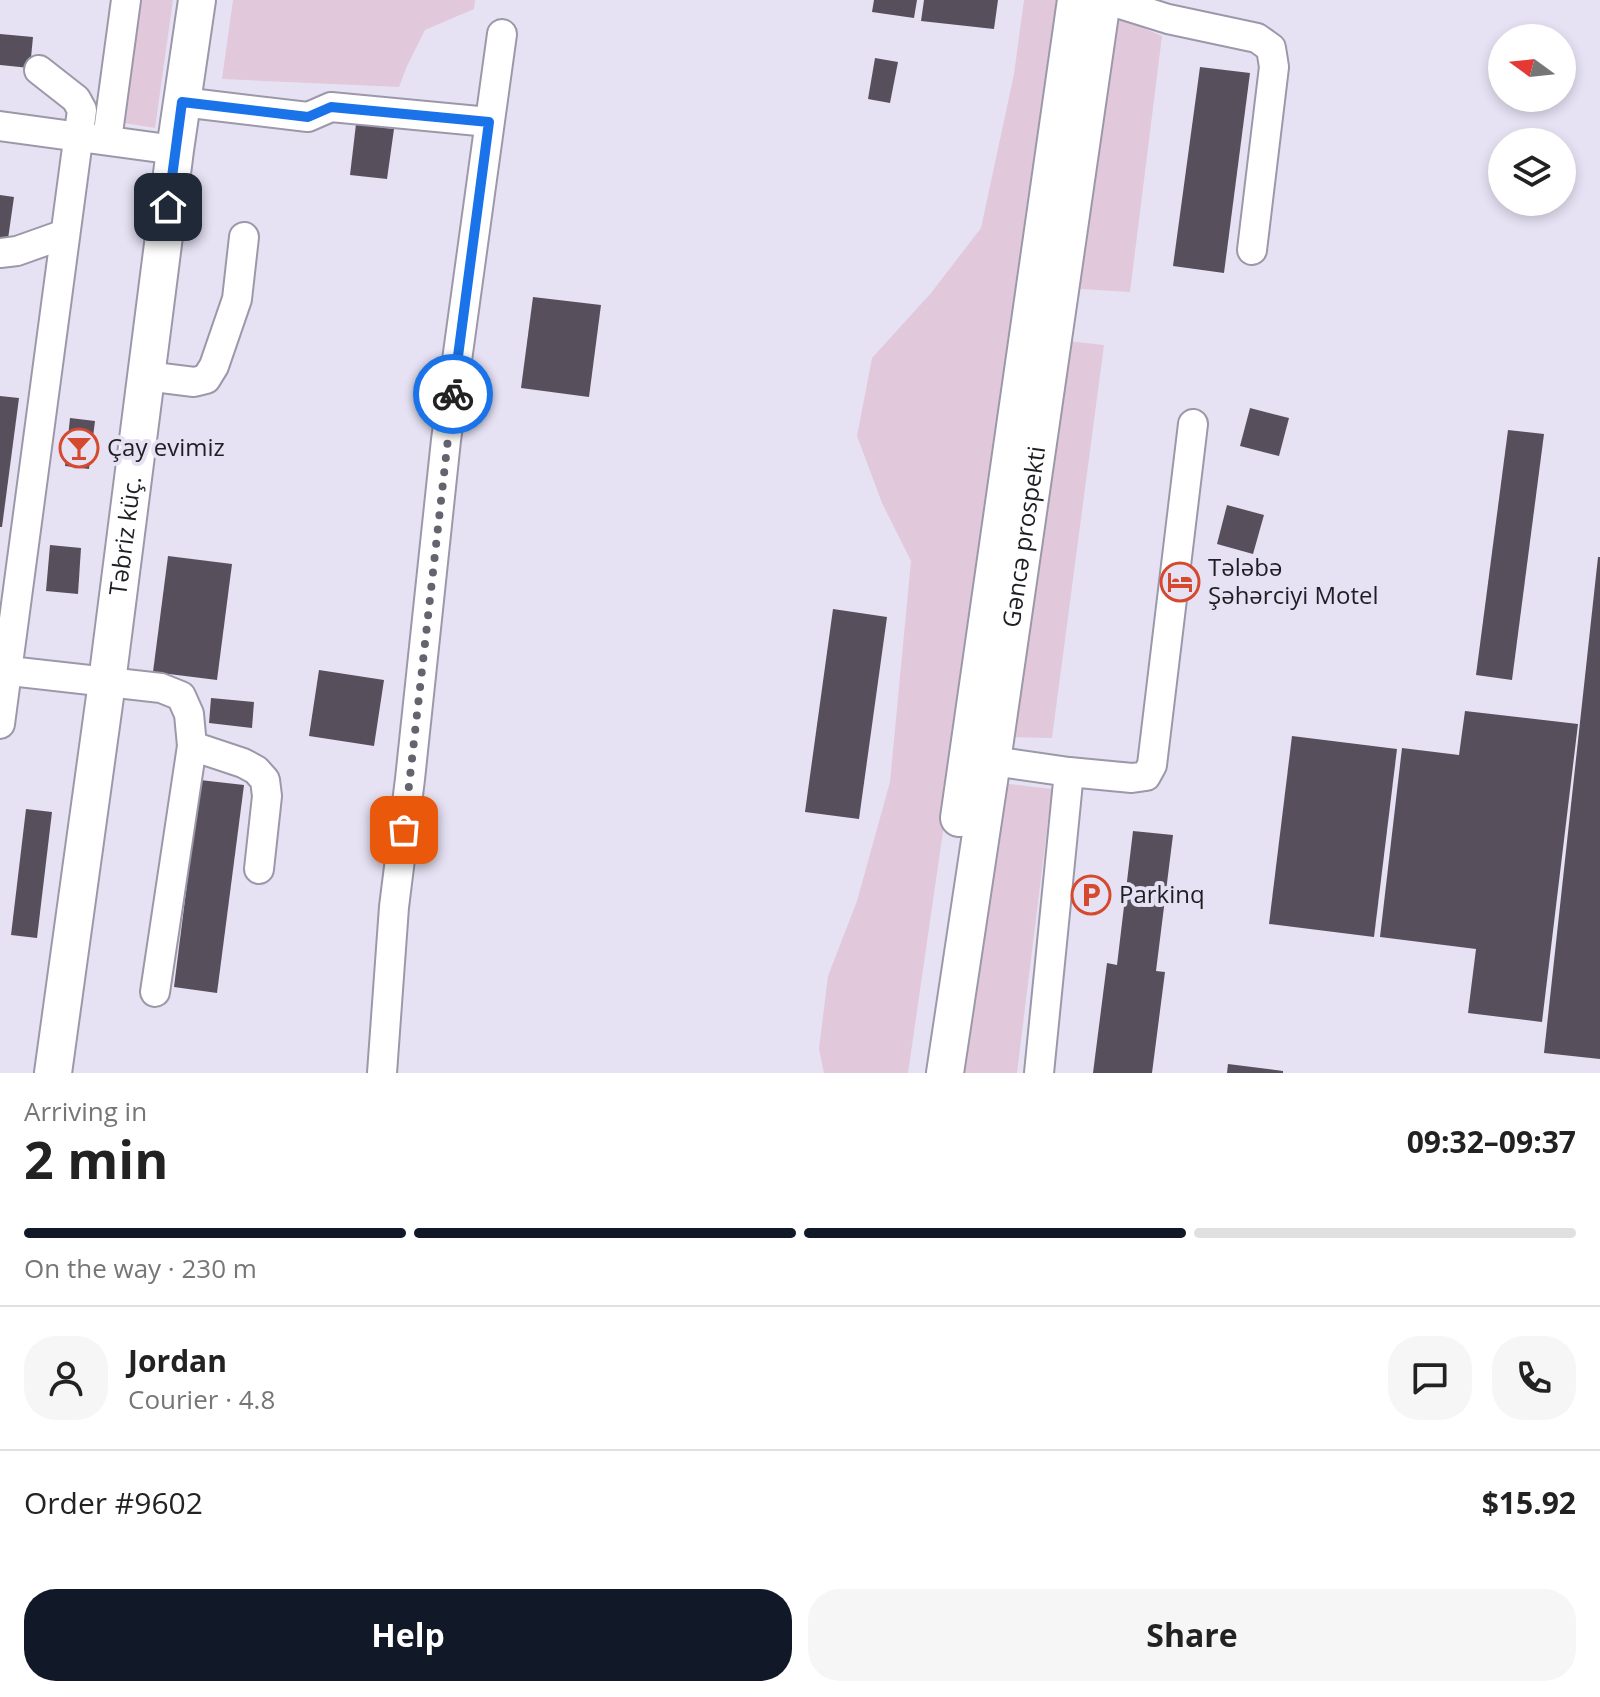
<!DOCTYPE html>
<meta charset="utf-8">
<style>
body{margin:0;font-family:"Open Sans",sans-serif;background:#f6f6f6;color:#222;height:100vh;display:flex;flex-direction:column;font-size:30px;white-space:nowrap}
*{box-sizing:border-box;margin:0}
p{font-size:26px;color:#767676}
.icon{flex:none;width:44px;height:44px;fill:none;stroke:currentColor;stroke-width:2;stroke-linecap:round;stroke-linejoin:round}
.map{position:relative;height:1073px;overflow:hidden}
.side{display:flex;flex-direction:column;background:#fff;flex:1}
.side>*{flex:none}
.needle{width:52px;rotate:285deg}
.controls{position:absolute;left:1488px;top:24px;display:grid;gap:16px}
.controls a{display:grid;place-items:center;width:88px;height:88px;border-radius:50%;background:#fff;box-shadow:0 4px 12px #0003;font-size:40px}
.pin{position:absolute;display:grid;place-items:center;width:68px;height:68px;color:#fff;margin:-34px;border-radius:16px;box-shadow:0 4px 12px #0006}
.courier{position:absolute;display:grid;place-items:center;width:80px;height:80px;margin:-40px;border:6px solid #1a73e8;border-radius:50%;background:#fff;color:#222;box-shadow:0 2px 10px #0007}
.overview em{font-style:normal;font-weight:700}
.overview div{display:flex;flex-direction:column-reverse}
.overview{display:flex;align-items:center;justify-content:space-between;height:136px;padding:0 24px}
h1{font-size:52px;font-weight:700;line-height:60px}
.bar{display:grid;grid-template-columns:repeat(4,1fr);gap:12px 8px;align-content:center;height:96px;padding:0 24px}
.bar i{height:10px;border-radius:6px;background:#e0e0e0}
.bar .selected{background:#111827}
.bar p{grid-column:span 4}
.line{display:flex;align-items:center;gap:20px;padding:0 24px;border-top:2px solid #e0e0e0}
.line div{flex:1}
.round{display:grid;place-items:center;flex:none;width:84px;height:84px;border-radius:32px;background:#f6f6f6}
.primary-button{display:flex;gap:16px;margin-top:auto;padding:16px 24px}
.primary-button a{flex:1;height:92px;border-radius:32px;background:#111827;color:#fff;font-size:32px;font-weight:700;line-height:92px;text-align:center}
.primary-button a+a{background:#f6f6f6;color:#222}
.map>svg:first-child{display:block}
</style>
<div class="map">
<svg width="1600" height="1073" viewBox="0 0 1600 1073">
<rect width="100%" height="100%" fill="#e6e2f4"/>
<g fill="#e1c9db">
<path d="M 141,0 L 173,0 L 155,128 L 124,123 Z"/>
<path d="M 233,0 L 475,0 L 474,9 L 425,30 L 407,66 L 399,87 L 222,79 Z"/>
<path d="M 1024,0 L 1057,0 L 986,535 L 908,1073 L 824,1073 L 819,1049 L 828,976 L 857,901 L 890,782 L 911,561 L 882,503 L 857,436 L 872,358 L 931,293 L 981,228 L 1014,74 Z"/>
<path d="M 1116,16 L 1162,36 L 1130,292 L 1080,289 Z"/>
<path d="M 1067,341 L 1104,345 L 1052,738 L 1008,737 Z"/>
<path d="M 1002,783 L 1052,789 L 1017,1073 L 959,1073 Z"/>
</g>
<g fill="#584f5d">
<path d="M 874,0 L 917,0 L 914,18 L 872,12 Z"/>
<path d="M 924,0 L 998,0 L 994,29 L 921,21 Z"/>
<path d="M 0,34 L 33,37 L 30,68 L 0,65 Z"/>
<path d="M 875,58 L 898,62 L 890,103 L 868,99 Z"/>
<path d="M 1200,67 L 1250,73 L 1224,273 L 1173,266 Z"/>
<path d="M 356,124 L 394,129 L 387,179 L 350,175 Z"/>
<path d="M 0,195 L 14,197 L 8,239 L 0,238 Z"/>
<path d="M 533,297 L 601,305 L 589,397 L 521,388 Z"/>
<path d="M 0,396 L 19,398 L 2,527 L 0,527 Z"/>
<path d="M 1250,408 L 1289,418 L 1279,456 L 1240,446 Z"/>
<path d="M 70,418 L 95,421 L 89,469 L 65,466 Z"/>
<path d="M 1508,430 L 1544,434 L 1512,680 L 1476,675 Z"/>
<path d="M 1227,505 L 1264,515 L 1253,554 L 1217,544 Z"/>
<path d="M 50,545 L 81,548 L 78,594 L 46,591 Z"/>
<path d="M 168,556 L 232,564 L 217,680 L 153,672 Z"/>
<path d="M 1598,557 L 1600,557 L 1600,1059 L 1544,1053 Z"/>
<path d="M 833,609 L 887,617 L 859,819 L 805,812 Z"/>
<path d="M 319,670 L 384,680 L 374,746 L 309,736 Z"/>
<path d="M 211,698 L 254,702 L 252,728 L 209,723 Z"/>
<path d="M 1465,711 L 1578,724 L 1542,1022 L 1468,1013 L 1476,949 L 1380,937 L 1402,748 L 1459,755 Z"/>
<path d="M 1292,736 L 1397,749 L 1374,937 L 1269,924 Z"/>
<path d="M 200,780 L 244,785 L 217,993 L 174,987 Z"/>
<path d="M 26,809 L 52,812 L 37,938 L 11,935 Z"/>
<path d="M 1133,831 L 1173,835 L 1156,971 L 1165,972 L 1152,1073 L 1093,1073 L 1107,963 L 1117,965 Z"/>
<path d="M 1228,1064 L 1283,1071 L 1283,1073 L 1227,1073 Z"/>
</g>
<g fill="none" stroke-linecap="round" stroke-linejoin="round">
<defs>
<g id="minor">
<path d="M 1107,0 L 1168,19 L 1257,38 L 1271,48 L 1274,67 L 1252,250"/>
<path d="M 182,102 L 308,117 L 331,107 L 489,122"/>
<path d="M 0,126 L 175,150"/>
<path d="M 107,140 L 126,0"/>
<path d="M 0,253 L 17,251 L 65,234"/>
<path d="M 146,376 L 194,382 L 206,379 L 214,366 L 237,299 L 244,237"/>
<path d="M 0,670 L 161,688 L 181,696 L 189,714 L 192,746 L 243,763 L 256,770 L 265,780 L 267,796 L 259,869"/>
<path d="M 0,724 L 82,110 L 76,99 L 39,70"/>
<path d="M 972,758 L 1069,772 L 1039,1073"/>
<path d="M 1069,772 L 1132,778 L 1146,776 L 1152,765 L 1193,424"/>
<path d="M 155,992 L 192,746"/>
<path d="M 382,1073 L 394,907 L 410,779 L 446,440 L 502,34"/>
</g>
<g id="major">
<path d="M 959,818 L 1076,0"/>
<path id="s1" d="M 53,1073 L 107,682 L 175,150 L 197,0"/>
<path id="s2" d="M 945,1073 L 992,761 L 1102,0"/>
</g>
</defs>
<use href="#minor" stroke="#9c98aa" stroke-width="32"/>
<use href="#major" stroke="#9c98aa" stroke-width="40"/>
<use href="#minor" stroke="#fff" stroke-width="28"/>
<use href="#major" stroke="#fff" stroke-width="36"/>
</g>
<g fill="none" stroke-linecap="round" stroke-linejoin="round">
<path stroke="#65636d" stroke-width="8" stroke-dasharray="0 14.4" d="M 404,830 L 453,394"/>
<path stroke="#1a73e8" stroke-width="10" d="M 168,207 L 182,102 L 308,117 L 331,107 L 489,122 L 453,394"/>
</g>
<defs>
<symbol id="bar-ring" viewBox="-11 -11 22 22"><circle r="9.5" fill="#e6e2f4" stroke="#d54a2e" stroke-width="1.5"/><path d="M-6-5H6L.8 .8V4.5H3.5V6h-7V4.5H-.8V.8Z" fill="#d54a2e"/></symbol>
<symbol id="hotel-ring" viewBox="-11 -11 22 22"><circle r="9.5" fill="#e6e2f4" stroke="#d54a2e" stroke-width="1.5"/><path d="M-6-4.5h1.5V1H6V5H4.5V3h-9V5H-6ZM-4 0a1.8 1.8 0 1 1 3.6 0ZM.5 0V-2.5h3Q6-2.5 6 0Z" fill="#d54a2e"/></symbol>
<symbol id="parking-ring" viewBox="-11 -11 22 22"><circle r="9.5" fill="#e6e2f4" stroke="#d54a2e" stroke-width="1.5"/><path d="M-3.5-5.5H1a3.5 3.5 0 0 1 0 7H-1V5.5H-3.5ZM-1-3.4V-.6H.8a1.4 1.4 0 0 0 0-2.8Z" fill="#d54a2e"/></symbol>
</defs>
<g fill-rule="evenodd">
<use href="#bar-ring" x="57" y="426" width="44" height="44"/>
<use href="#hotel-ring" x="1158" y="560" width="44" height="44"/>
<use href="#parking-ring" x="1069" y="873" width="44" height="44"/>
</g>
<g text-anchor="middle" stroke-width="8" stroke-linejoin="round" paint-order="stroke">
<g font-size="24" fill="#1f1e24" stroke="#e6e2f4" text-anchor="start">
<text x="107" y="456">Çay evimiz</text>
<text x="1208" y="576">Tələbə<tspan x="1208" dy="28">Şəhərciyi Motel</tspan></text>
<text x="1119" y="903">Parkinq</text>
</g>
<g font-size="24" fill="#1f1e24" stroke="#e6e2f4">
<text dy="8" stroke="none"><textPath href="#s1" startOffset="542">Təbriz küç.</textPath></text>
<text dy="8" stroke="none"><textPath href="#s2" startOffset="542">Gəncə prospekti</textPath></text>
</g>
</g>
</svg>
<div class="controls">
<a><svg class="needle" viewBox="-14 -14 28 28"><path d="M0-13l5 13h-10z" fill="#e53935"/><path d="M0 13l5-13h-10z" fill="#767676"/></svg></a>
<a><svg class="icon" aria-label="layers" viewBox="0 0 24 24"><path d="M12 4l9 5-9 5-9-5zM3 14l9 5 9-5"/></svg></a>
</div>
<div class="pin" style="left:404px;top:830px;background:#ea580c"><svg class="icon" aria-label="bag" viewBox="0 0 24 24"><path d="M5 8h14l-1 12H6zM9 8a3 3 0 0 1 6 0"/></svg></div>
<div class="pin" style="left:168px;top:207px;background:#1f2937"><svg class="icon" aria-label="home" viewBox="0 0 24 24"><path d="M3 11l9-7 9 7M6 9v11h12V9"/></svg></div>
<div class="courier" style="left:453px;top:394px"><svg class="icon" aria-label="bike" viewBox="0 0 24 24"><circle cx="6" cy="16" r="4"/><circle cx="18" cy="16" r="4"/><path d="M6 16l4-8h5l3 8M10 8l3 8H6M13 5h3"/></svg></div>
</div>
<section class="side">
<div class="overview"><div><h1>2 min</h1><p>Arriving in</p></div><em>09:32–09:37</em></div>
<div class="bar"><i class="selected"></i><i class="selected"></i><i class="selected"></i><i></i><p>On the way · 230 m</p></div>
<div class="line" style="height:144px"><a class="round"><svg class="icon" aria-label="person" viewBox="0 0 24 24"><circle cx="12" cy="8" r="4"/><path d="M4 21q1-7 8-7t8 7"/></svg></a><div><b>Jordan</b><p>Courier · 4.8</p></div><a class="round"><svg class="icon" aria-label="chat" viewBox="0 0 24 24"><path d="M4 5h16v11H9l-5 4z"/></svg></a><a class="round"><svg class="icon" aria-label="phone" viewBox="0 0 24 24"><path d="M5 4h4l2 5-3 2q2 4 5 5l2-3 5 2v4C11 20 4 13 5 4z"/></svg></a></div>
<div class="line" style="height:104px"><div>Order #9602</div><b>$15.92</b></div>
<div class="primary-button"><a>Help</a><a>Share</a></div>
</section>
